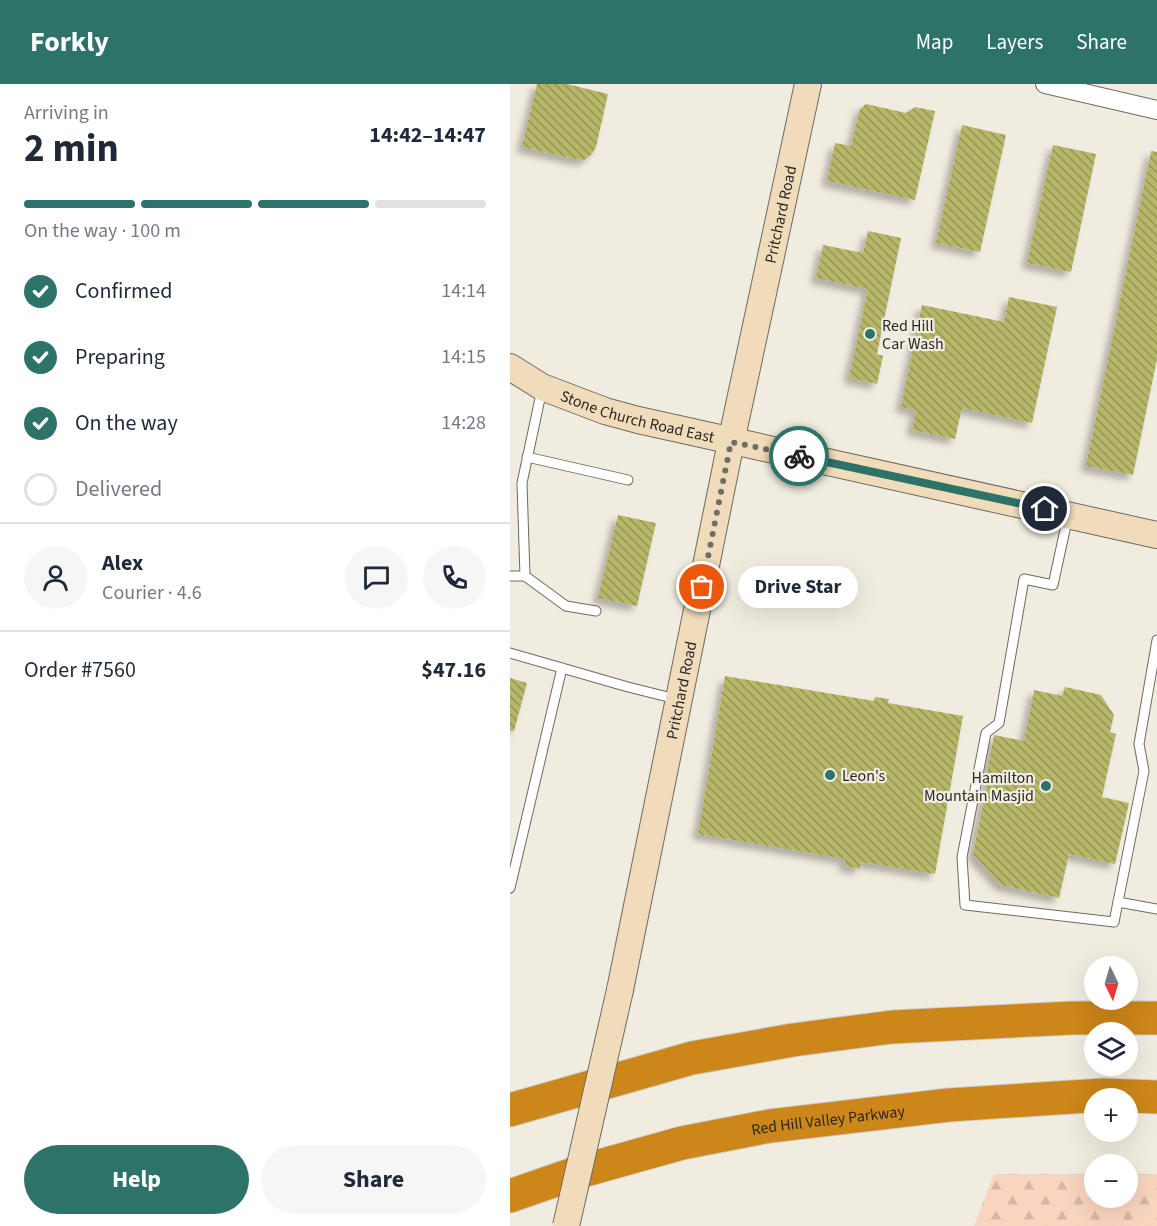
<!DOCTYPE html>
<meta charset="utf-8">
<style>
body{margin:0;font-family:"Source Sans 3",sans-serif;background:#f6f6f7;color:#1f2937;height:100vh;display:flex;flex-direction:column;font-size:22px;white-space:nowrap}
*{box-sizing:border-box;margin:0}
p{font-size:20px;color:#747a83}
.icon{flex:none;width:33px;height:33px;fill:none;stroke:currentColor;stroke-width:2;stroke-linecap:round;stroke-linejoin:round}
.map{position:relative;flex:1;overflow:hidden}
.side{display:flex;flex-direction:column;background:#fff;width:510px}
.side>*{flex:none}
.needle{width:39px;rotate:175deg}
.controls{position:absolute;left:574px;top:872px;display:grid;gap:12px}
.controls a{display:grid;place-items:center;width:54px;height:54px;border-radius:50%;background:#fff;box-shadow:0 6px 24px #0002;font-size:30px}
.pin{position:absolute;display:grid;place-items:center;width:51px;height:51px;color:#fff;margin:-26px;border:3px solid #fff;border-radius:50%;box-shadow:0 2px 6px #0007}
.courier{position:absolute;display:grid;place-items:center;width:60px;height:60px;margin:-30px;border:4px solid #2d736a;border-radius:50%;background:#fff;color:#222;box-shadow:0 2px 8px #0007}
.bubble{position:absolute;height:42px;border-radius:21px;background:#fff;box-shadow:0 6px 24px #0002;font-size:20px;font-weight:700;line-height:42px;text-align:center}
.headline em{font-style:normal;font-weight:700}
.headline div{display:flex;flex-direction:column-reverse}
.headline{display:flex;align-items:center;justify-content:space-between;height:102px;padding:0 24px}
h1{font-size:39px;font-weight:700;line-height:45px}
.bar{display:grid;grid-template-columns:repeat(4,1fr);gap:9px 6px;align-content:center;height:72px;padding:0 24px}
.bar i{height:8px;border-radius:4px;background:#e0e1e3}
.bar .on{background:#2d736a}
.bar p{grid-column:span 4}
.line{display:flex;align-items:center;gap:15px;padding:0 24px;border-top:2px solid #e0e1e3}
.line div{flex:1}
.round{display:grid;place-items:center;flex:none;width:63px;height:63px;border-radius:32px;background:#f6f6f7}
ol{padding:0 24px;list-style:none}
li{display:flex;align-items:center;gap:18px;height:66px}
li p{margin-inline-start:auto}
li .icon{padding:6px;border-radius:50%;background:#2d736a;color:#fff;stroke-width:4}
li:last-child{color:#747a83}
li i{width:33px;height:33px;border:3px solid #e0e1e3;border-radius:50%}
.action{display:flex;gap:12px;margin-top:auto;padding:12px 24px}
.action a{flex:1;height:69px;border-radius:36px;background:#2d736a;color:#fff;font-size:24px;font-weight:700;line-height:69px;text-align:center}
.action a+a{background:#f6f6f7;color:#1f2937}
header{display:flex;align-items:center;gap:36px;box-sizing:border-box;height:84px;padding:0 30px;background:#2d736a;color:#fff}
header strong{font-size:28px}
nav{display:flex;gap:33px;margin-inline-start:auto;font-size:21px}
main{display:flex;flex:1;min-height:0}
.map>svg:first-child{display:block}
</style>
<header>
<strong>Forkly</strong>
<nav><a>Map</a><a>Layers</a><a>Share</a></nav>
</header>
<main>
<section class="side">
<div class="headline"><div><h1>2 min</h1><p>Arriving in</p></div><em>14:42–14:47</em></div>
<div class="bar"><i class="on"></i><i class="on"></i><i class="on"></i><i></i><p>On the way · 100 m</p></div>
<ol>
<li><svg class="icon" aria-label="check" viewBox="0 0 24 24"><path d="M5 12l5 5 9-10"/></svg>Confirmed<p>14:14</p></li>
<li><svg class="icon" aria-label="check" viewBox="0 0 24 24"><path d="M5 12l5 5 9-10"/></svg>Preparing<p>14:15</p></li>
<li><svg class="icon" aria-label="check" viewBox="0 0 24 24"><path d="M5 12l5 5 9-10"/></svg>On the way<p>14:28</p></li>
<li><i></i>Delivered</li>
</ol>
<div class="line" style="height:108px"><a class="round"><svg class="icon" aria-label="person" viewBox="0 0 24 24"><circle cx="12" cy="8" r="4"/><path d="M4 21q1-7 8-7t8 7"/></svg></a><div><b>Alex</b><p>Courier · 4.6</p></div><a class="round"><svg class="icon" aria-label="chat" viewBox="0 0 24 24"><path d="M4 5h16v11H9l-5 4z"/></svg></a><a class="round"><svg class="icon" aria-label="phone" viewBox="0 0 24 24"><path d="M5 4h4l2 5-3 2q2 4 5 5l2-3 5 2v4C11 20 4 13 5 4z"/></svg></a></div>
<div class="line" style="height:78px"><div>Order #7560</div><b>$47.16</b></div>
<div class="action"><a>Help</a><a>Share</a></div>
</section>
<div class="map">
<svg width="647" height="1142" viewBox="0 0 647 1142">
<defs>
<pattern id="forest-firs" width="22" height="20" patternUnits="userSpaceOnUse" patternTransform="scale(1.5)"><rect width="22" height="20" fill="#f9d5c0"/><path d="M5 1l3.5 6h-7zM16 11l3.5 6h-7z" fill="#d6b7a5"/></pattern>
<pattern id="building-back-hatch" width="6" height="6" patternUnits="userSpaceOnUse" patternTransform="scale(1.5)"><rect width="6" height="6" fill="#b7b76a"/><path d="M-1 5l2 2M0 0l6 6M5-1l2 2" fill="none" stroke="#959557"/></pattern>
<filter id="shadow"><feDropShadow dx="-5.5" dy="5.5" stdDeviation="3" flood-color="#0004"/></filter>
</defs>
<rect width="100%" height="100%" fill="#f1ece0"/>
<path fill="url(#forest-firs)" d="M 484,1090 L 585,1090 L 585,1113 L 618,1113 L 618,1090 L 647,1090 L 647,1142 L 464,1142 Z"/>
<g fill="url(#building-back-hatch)" filter="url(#shadow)">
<path d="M 27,0 L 57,0 L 98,10 L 86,63 L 82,70 L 74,76 L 65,75 L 12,63 Z"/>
<path d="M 356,20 L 396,29 L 405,23 L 425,27 L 405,116 L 317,97 L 325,59 L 341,62 L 350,25 Z"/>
<path d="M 452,41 L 496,51 L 470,168 L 426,159 Z"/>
<path d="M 543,61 L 586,70 L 561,188 L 517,179 Z"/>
<path d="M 641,67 L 647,68 L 647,275 L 623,391 L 576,382 Z"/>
<path d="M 358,147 L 391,154 L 367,270 L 373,272 L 367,300 L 339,294 L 358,205 L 306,194 L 313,161 L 353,169 Z"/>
<path d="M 499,213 L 547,223 L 522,339 L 452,324 L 445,355 L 402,346 L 406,326 L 391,323 L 412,221 L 494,238 Z"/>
<path d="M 108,431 L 146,439 L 127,522 L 88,514 Z"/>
<path d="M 215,592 L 364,617 L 365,613 L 379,615 L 378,619 L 453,632 L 425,790 L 351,778 L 350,785 L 334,782 L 335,775 L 188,750 Z"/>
<path d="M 0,594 L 17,599 L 4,647 L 0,647 Z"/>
<path d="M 555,603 L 591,611 L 604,631 L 600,648 L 606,650 L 592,713 L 619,719 L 605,780 L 559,770 L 549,814 L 491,801 L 463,770 L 479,690 L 477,689 L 484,651 L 514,657 L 524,606 L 552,612 Z"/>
</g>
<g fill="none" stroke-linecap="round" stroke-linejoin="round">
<defs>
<g id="service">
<path d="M 32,305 L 12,399 L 15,492 L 56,522 L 86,527"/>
<path d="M 17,373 L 118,396"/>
<path d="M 558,432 L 543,501 L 514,495 L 489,639 L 476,649 L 452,773 L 455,821 L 604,838 L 634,687 L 629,660 L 647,556"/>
<path d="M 0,492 L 15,492"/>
<path d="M 0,569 L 118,603 L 166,615"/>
<path d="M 0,804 L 52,584"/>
<path d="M 608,818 L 647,825"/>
</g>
<path id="minor" d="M 535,0 L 647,26"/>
<g id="secondary">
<path id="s1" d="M 0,283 L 32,303 L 95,327 L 128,336 L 647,451"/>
<path id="s2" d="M 110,906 L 221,358 L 298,0"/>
</g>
<g id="motorway">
<path d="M 0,1026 L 182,974 L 283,956 L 382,943 L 563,934 L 647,934"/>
<path id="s3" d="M 0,1112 L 72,1087 L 172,1059 L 260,1042 L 439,1021 L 593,1011 L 647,1013"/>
</g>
</defs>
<use href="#service" stroke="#6e6a60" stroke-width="11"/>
<use href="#minor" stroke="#6e6a60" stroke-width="20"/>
<use href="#secondary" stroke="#6e6a60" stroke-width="28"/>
<use href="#motorway" stroke="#cccccb" stroke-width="35"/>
<use href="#service" stroke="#fff" stroke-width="9"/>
<use href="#minor" stroke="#fff" stroke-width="18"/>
<use href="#secondary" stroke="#f0dbba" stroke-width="26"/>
<use href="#motorway" stroke="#cc8619" stroke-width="33"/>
<defs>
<path id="secondary-bridge" d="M 56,1142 L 110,906"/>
</defs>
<use href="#secondary-bridge" stroke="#6e6a60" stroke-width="28" stroke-linecap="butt"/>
<use href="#secondary-bridge" stroke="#f0dbba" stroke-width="26"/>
</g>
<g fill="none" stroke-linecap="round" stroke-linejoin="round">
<path stroke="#706d66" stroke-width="6" stroke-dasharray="0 10.8" d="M 192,503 L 221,358 L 289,372"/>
<path stroke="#2d736a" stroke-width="8" d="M 289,372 L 535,425"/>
</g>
<g fill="#2d736a" stroke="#f1ece0" stroke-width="2">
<circle cx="360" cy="250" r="6"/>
<circle cx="320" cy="691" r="6"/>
<circle cx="536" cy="702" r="6"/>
</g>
<g text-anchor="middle" stroke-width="4.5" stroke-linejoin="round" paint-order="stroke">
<g font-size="16" fill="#2b2925" stroke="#f1ece0">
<text dy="6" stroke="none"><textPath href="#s2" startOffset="792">Pritchard Road</textPath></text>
<text dy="6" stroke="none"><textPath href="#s1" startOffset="138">Stone Church Road East</textPath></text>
<text dy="6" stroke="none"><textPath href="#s2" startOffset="306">Pritchard Road</textPath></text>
<text dy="6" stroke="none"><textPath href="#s3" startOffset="328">Red Hill Valley Parkway</textPath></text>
</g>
<g font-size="16" fill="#2b2925" stroke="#f1ece0" text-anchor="start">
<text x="372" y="247">Red Hill<tspan x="372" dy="18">Car Wash</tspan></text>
<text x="332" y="697">Leon's</text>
<text x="524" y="699" text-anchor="end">Hamilton<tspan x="524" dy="18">Mountain Masjid</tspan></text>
</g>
</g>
</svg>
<div class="controls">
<a><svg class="needle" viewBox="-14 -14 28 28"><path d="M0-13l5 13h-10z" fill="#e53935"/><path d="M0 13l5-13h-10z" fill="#747a83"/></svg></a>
<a><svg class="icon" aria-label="layers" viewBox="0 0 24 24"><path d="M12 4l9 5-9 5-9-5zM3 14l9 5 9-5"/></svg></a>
<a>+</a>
<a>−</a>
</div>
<div class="pin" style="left:192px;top:503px;background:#ea580c"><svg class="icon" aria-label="bag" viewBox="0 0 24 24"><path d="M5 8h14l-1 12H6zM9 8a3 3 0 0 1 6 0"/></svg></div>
<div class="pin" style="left:535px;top:425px;background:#1f2937"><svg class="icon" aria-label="home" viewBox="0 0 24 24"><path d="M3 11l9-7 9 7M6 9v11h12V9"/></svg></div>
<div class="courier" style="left:289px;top:372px"><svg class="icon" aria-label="bike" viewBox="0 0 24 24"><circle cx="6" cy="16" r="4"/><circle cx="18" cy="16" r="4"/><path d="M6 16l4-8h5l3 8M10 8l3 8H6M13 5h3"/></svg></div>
<div class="bubble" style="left:228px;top:482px;width:120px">Drive Star</div>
</div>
</main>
